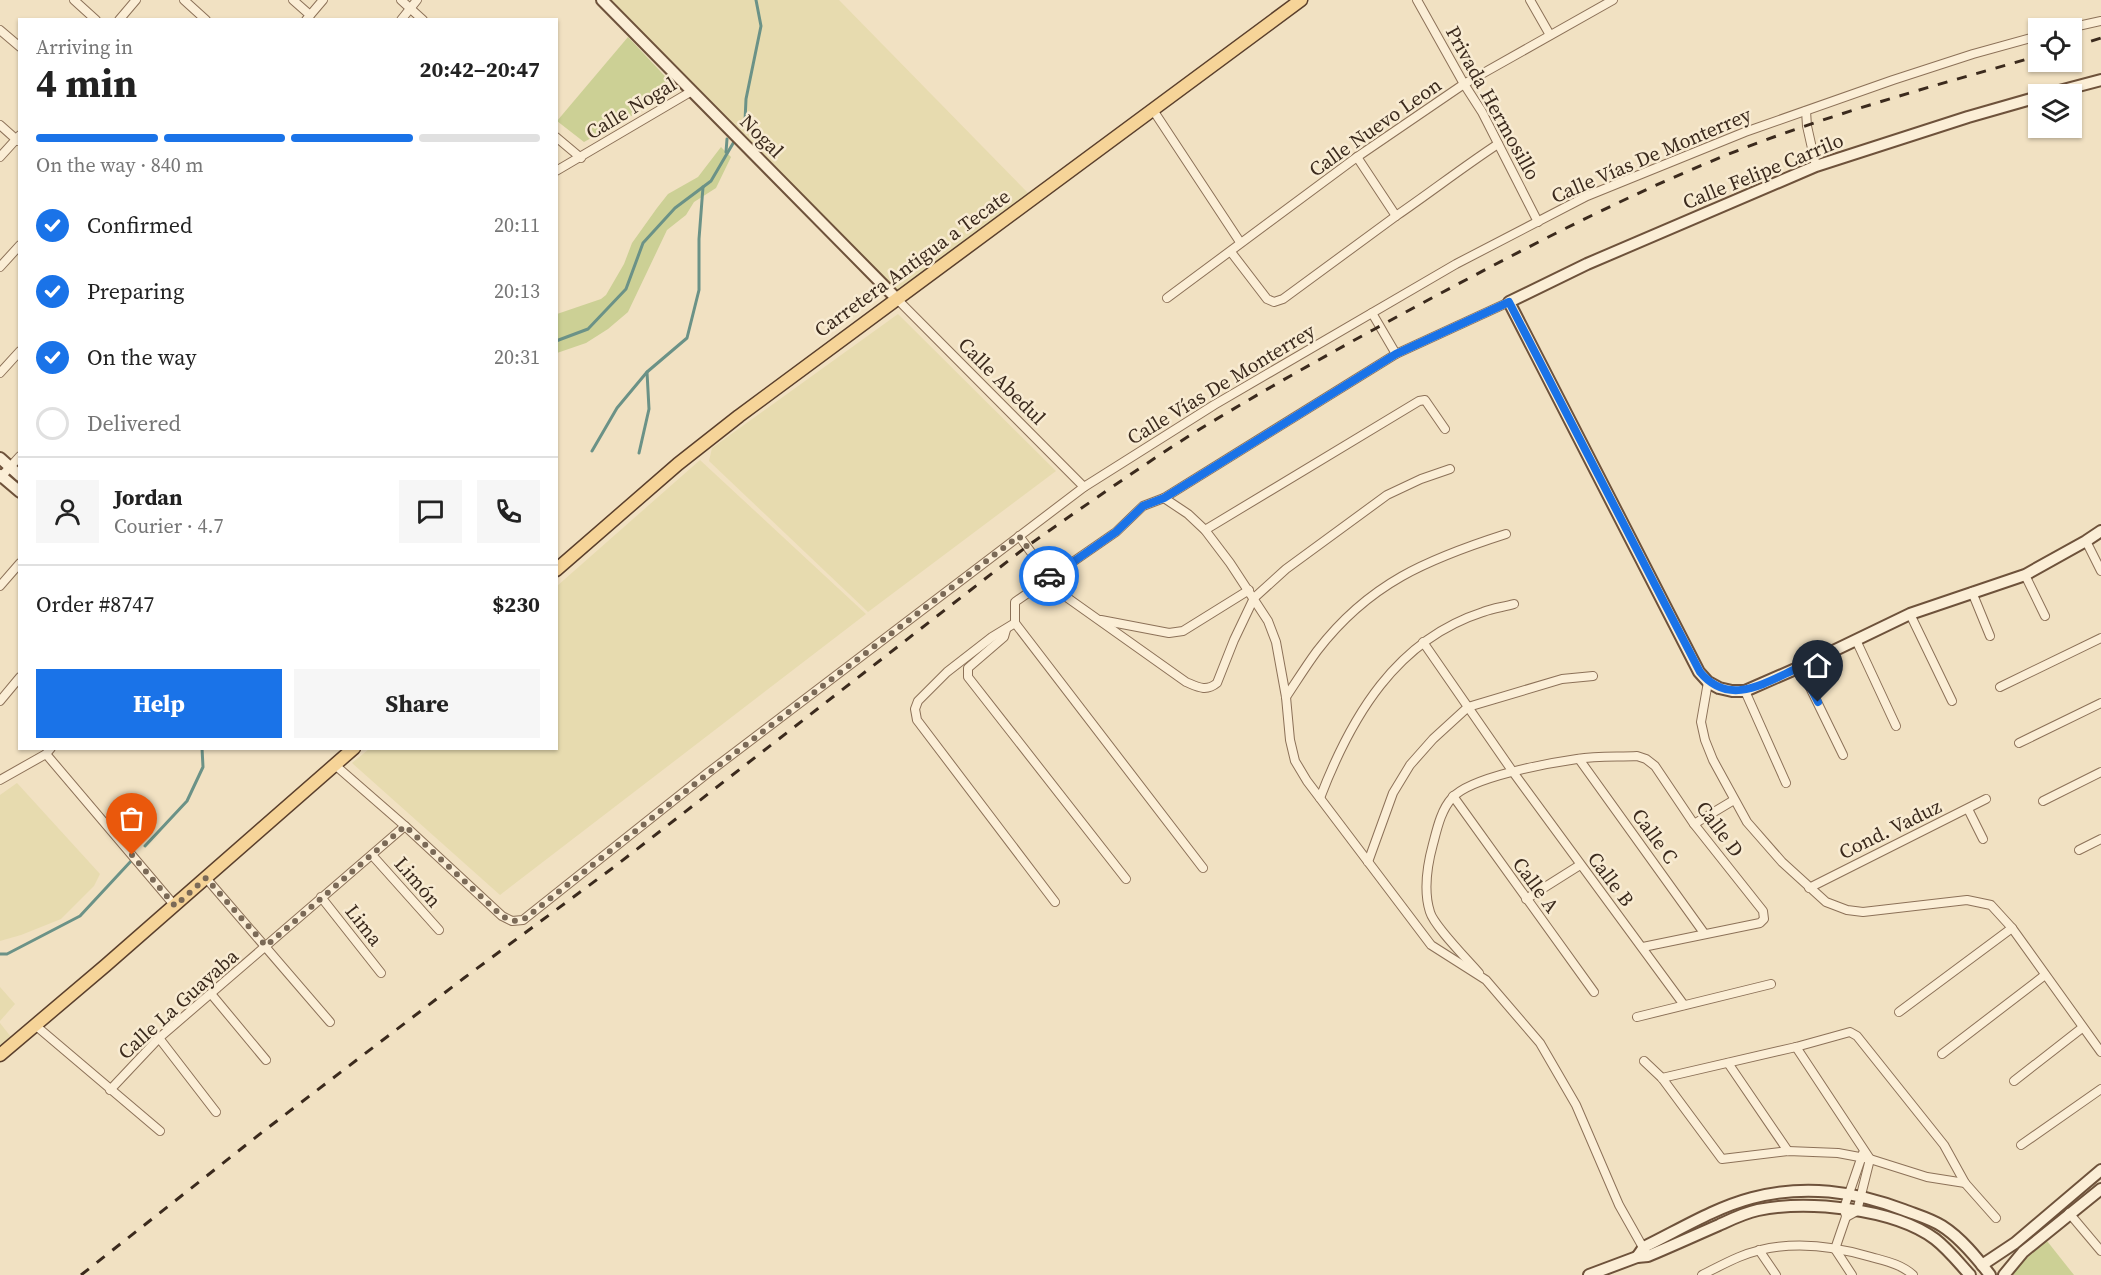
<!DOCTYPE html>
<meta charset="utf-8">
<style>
body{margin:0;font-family:"Source Serif 4",serif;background:#f6f6f6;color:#222;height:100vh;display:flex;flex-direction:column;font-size:22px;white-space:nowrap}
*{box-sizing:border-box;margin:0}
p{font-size:20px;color:#767676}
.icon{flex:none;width:33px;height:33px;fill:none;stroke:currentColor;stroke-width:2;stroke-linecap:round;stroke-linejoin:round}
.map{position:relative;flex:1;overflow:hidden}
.sheet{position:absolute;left:18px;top:18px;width:540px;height:732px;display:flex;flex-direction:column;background:#fff;border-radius:0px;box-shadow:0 2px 4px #0004}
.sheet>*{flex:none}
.tools{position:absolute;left:2028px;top:18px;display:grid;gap:12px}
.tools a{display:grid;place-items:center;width:54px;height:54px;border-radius:0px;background:#fff;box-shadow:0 2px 4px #0004;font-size:30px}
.pin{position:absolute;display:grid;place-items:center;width:51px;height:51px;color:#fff;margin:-62px -26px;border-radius:50% 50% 50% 0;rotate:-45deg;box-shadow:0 0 6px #0007}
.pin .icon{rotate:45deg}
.courier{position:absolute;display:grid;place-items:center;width:60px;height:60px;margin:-30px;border:4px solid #1a73e8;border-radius:50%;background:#fff;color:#222;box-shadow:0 2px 8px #0007}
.summary em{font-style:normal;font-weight:700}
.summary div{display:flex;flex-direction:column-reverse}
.summary{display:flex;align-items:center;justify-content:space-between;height:102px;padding:0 18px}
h1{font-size:39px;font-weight:700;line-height:45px}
.bar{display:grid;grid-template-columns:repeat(4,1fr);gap:9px 6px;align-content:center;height:72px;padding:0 18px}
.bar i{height:8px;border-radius:4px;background:#e0e0e0}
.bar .selected{background:#1a73e8}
.bar p{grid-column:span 4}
.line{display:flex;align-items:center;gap:15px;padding:0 18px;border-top:2px solid #e0e0e0}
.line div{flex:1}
.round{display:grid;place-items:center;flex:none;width:63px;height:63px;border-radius:0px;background:#f6f6f6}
ol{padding:0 18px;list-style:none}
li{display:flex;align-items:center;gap:18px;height:66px}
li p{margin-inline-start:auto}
li .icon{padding:6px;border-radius:50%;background:#1a73e8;color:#fff;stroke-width:4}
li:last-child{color:#767676}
li i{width:33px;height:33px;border:3px solid #e0e0e0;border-radius:50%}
.primary-button{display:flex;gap:12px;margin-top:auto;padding:12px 18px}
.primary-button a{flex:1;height:69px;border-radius:0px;background:#1a73e8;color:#fff;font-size:24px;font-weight:700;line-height:69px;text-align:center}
.primary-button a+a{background:#f6f6f6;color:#222}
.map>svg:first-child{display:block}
</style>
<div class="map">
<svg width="2101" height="1275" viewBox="0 0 2101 1275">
<rect width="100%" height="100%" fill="#f1e1c2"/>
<g fill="#e7dbaf">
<path d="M 602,0 L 839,0 L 1033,198 L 896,298 Z"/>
<path d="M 898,314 L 1056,471 L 868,612 L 709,461 L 712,448 Z"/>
<path d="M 700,460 L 866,614 L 500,895 L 352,763 L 369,749 L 556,748 L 557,586 Z"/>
<path d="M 17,783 L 100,874 L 94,886 L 61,919 L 21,935 L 0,941 L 0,795 Z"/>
<path d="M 0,987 L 15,1004 L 0,1021 Z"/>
<path d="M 0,1023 L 11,1037 L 0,1047 Z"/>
</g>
<g fill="#ccd095">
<path d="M 628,37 L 678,90 L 584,142 L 557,121 Z"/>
<path d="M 721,147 L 731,157 L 716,188 L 694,202 L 686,215 L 667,230 L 628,312 L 608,329 L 586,343 L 557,353 L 557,314 L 601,299 L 606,295 L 624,264 L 632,243 L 657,208 L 668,194 L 698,177 Z"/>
<path d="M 2047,1241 L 2074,1275 L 2013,1275 L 2022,1262 Z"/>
</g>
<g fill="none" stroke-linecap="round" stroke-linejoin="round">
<g stroke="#6b9287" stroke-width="3">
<path d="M 745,121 L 746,99 L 761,26 L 756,0"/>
<path d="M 726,152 L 727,139"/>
<path d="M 556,341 L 588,329 L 626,289 L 643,243 L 675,208 L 711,181 L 735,140"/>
<path d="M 592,451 L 617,408 L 647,372 L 687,338 L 699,290 L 699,239 L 703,187"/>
<path d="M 639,453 L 649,409 L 647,372"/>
<path d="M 145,846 L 187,801 L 203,767 L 202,748"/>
<path d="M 0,954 L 7,954 L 80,916 L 132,860"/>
</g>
<defs>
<g id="street">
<path d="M 74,0 L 96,20"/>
<path d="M 184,0 L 206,20"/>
<path d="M 293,0 L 310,15"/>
<path d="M 401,0 L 423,20"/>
<path d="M 1417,0 L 1464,84 L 1482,112 L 1538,222"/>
<path d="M 1530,0 L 1550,35"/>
<path d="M 119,20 L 136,0"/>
<path d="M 306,20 L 323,0"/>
<path d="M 401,20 L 417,0"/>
<path d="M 2069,28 L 2101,21"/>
<path d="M 0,30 L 20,47"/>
<path d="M 1153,110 L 1240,242"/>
<path d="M 1806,111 L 1807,126 L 1816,166"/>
<path d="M 0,125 L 18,141"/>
<path d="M 556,137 L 581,158"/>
<path d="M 0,157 L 20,135"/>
<path d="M 1357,157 L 1396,216 C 1431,192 1463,167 1498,144"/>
<path d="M 556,171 L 692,91"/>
<path d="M 1231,252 L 1267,299 L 1274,302 L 1283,299 L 1396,216"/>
<path d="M 0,267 L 20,245"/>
<path d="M 896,298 L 1084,487"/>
<path d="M 1167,298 L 1357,157 L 1464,84 L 1613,0"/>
<path d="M 1372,313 L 1396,354"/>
<path d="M 0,373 L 20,351"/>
<path d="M 0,478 L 20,456"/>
<path d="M 1164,498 L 1188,514 L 1205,530 L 1230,563 L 1268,621 L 1276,642 L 1286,697 L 1290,740 L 1295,761 L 1307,781 L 1431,945 L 1486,980 L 1540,1043 L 1576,1105 L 1619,1205 L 1645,1251"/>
<path d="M 1205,530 L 1419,401 L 1425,400 L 1445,429"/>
<path d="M 1019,536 L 1050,578 L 1055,589 L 1186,682 C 1198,687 1206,692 1217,683 L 1234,640 L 1254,598 L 1286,569 L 1387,495 L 1421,479 L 1450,469"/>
<path d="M 2086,541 L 2101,571"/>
<path d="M 2025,575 L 2045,616"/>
<path d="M 0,586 L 20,563"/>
<path d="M 1972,592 L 1990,636"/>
<path d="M 1910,614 L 1952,701"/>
<path d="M 1101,620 L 1169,633 L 1183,631 L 1249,590"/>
<path d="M 1015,623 L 1203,868"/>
<path d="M 1006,630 L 1004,637 L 968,668 L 968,677 L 1126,879"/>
<path d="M 1856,640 L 1896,726"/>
<path d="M 1423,642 L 1513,772 L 1684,1005"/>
<path d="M 1800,667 L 1843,755"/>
<path d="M 1708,682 L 1701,722 L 1705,740 L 1713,760 L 1747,822 L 1782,862 L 1826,902 L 1847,910 L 1863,912 L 1967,900 L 1991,905 L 2012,928 L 2101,1052"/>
<path d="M 2000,687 L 2101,638"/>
<path d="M 1745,691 L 1786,783"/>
<path d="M 1286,697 C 1296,682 1306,666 1317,651 C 1369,583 1428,559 1506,534"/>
<path d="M 0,701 L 20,677"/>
<path d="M 2019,743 L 2101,703"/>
<path d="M 46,754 L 175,906"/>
<path d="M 1579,759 L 1704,933"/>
<path d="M 335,765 L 405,826 L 502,916 L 512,921 L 523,920 L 709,772 L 1084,487 L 1214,405 L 1456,264 L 1587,196 L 1745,132 L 1893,80 L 1973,54 L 2038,36"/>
<path d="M 0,780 L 46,754 L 51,748"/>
<path d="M 1453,796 L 1594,992"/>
<path d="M 1320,798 C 1351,717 1396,640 1483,612 C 1493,608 1504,607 1514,604"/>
<path d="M 2043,801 L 2101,772"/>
<path d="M 1968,809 L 1983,839"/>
<path d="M 1694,824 L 1734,800"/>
<path d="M 2079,850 L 2101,839"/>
<path d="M 372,855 L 439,930"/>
<path d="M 1368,862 L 1393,793 L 1410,765 L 1433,739 L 1468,707 L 1562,679 L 1593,676"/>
<path d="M 206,878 L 330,1022"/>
<path d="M 1809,888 L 1986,799"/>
<path d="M 321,897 L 381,973"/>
<path d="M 1526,899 L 1580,865"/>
<path d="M 1055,902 L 917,720 L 915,709 L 918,701 L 947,672 L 992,637 L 1015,623 L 1015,602 L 1116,532 L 1143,506 L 1164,498 L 1396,354 L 1509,302"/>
<path d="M 1479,973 C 1468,960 1434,926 1430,912 C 1423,890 1427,866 1433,844 C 1437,829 1441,810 1452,798 C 1470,777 1549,763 1577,759 C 1597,756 1617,757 1637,756 L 1646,759 L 1655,766 L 1694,824 L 1763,911 L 1764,919 L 1760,923 L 1643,947"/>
<path d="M 212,995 L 266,1060"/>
<path d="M 1899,1012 L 2012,928"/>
<path d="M 1637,1017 L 1771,984"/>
<path d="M 35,1025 L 160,1131"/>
<path d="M 159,1038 L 216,1112"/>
<path d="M 1796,1047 L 1870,1159 L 1857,1211 L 1846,1217"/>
<path d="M 1942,1054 L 2045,975"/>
<path d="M 1644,1061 L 1662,1078 L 1722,1159 L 1788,1151 L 1838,1153 L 1870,1159 L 1927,1177 L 1965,1183"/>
<path d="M 1728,1063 L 1788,1151"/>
<path d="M 1662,1078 L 1796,1047 L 1850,1032 L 1857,1036 L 1944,1145 L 1965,1183 L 1996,1218"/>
<path d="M 2014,1081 L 2082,1028"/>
<path d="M 110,1090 L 159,1038 L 405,826"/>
<path d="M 2021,1145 L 2101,1089"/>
<path d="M 1845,1213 L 1844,1208 L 1863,1153"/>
<path d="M 2069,1213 L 2101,1251"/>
<path d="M 1846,1217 L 1835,1249 L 1852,1275"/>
<path d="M 1759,1250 L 1776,1275"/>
<path d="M 1702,1275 C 1714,1269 1727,1262 1739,1257 C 1782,1239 1828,1244 1871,1257 C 1885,1261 1901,1264 1913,1275"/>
</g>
<g id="secondary">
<path d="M 602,0 L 896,298"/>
<path d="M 2048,94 L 2101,80"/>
<path d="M 2038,97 L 1968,117 L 1816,166 L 1587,264 L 1509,302 L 1699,672 L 1708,682 L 1719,688 L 1732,691 L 1745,691 L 1800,667 L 1910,614 L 2025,575 L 2086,541 L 2101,531"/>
<path d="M 0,458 L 20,476"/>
<path d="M 0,475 L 20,492"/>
<path d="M 1637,1257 L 1644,1247 C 1679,1230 1714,1208 1752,1198 C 1805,1184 1854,1191 1904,1210 C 1917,1215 1931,1219 1942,1226 C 1961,1238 1977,1258 1990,1275"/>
<path d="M 1982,1265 L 2015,1243 L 2101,1170"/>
<path d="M 1589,1275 L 1637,1257 L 1648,1256 C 1672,1246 1696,1235 1719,1225 C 1732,1219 1744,1213 1758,1210 C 1807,1200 1893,1208 1935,1239 C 1948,1249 1959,1263 1970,1275"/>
<path d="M 2004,1275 L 2023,1252 L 2101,1189"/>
</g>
<g id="primary">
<path d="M 556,570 L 678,464 L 739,416 L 1301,0"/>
<path d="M 0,1055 L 105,966 L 354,748"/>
</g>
</defs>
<use href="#street" stroke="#8c7158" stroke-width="10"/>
<use href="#secondary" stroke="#6e523b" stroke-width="14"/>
<use href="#primary" stroke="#5a3f2c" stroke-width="15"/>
<use href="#street" stroke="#fbeed6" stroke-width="8"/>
<use href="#secondary" stroke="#fbeed6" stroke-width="10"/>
<use href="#primary" stroke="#f6d498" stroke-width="12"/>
<g stroke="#3b2a1d" stroke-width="3" stroke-dasharray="10 10" stroke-linecap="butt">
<path d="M 2072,47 L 2101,38"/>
<path d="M 81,1275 L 265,1130 L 464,978 L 614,867 L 1026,547 C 1083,507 1141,466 1200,429 C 1279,381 1361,336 1443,292 C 1535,243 1628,195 1724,156 C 1826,115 1933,86 2038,56"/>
</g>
</g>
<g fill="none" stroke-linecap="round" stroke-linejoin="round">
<path stroke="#7b6a57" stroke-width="6" stroke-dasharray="0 10.8" d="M 132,855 L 175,906 L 206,878 L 266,946 L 405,826 L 502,916 L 512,921 L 523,920 L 710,772 L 1019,536 L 1049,576"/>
<path stroke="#1a73e8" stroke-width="8" d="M 1049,576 L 1050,578 L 1116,532 L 1143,506 L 1164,498 L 1396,354 L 1509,302 L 1700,672 C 1730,708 1766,682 1800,667 L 1818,702"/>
</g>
<g text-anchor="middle" stroke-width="5" stroke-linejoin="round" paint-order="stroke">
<g font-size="20" fill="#3b2a1d" stroke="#f8ebd2">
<text transform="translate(1493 103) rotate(61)" y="7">Privada Hermosillo</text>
<text transform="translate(631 108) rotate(-31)" y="7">Calle Nogal</text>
<text transform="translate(1375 127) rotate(-35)" y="7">Calle Nuevo Leon</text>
<text transform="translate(762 136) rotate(45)" y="7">Nogal</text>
<text transform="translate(1651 155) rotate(-23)" y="7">Calle Vías De Monterrey</text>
<text transform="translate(1763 171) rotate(-22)" y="7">Calle Felipe Carrilo</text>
<text transform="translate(912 263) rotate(-36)" y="7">Carretera Antigua a Tecate</text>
<text transform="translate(1002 381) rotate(45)" y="7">Calle Abedul</text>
<text transform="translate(1221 384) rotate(-31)" y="7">Calle Vías De Monterrey</text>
<text transform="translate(1720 829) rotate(53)" y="7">Calle D</text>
<text transform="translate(1890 829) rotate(-26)" y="7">Cond. Vaduz</text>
<text transform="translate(1655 836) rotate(54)" y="7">Calle C</text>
<text transform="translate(1611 879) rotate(53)" y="7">Calle B</text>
<text transform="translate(418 882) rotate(49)" y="7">Limón</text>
<text transform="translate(1536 885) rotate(54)" y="7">Calle A</text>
<text transform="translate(364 925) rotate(52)" y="7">Lima</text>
<text transform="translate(178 1004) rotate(-42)" y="7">Calle La Guayaba</text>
</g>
</g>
</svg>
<div class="tools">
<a><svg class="icon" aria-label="locate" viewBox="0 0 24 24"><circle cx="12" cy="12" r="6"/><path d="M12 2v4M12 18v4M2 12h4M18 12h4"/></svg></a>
<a><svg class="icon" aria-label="layers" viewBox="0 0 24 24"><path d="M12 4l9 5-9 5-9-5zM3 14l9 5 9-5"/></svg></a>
</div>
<div class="pin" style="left:132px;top:855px;background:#ea580c"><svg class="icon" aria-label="bag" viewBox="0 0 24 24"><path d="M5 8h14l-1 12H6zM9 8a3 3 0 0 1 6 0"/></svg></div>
<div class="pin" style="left:1818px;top:702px;background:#1f2937"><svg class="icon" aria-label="home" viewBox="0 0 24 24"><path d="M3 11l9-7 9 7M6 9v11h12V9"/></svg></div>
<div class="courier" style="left:1049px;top:576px"><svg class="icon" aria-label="car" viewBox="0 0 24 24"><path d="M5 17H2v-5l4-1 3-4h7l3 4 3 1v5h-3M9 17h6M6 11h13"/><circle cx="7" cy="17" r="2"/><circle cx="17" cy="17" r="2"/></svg></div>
<section class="sheet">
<div class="summary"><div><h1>4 min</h1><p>Arriving in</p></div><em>20:42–20:47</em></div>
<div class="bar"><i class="selected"></i><i class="selected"></i><i class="selected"></i><i></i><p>On the way · 840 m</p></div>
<ol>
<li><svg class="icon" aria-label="check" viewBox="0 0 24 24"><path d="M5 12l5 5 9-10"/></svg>Confirmed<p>20:11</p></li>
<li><svg class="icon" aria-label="check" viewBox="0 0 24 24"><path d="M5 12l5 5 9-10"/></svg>Preparing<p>20:13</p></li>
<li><svg class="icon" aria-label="check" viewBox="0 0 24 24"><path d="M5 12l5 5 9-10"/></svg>On the way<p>20:31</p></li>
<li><i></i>Delivered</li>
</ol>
<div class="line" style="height:108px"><a class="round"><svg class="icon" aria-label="person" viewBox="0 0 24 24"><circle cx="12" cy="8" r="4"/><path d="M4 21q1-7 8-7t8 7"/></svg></a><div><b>Jordan</b><p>Courier · 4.7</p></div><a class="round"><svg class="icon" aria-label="chat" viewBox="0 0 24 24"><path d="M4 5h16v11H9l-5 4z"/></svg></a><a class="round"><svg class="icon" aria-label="phone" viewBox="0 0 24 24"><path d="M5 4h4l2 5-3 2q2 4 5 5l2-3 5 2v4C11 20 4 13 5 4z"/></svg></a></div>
<div class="line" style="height:78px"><div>Order #8747</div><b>$230</b></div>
<div class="primary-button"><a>Help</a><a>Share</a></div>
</section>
</div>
